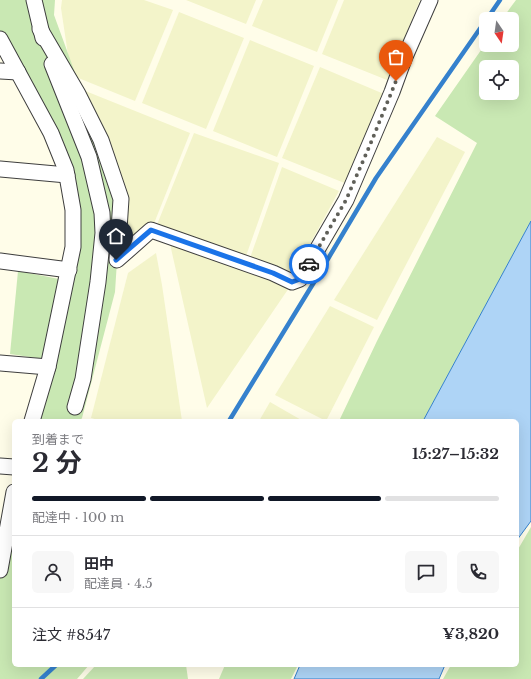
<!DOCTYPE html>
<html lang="ja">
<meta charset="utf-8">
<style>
body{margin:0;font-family:"Libre Baskerville","Noto Sans JP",serif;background:#f7f7f7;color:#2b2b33;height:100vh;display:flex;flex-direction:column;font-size:15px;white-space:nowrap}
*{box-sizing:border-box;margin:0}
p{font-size:13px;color:#7c7c81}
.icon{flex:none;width:22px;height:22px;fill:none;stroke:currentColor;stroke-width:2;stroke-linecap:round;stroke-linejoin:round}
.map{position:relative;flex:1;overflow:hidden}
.panel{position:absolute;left:12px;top:419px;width:507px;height:248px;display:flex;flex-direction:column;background:#fff;border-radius:6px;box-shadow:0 4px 16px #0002}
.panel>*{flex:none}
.needle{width:26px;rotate:167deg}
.buttons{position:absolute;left:479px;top:12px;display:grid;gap:8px}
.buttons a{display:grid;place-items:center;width:40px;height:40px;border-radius:6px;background:#fff;box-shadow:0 4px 16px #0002;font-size:20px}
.pin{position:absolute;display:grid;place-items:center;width:34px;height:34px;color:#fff;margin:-41px -17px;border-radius:50% 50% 50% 0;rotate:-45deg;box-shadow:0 0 4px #0007}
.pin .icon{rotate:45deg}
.courier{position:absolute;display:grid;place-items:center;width:40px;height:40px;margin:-20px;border:3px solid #1a73e8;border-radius:50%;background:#fff;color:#222;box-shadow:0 1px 5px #0007}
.summary em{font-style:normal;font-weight:700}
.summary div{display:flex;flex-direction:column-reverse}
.summary{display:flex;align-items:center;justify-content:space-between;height:68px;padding:0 20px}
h1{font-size:26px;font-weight:700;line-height:30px}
.bar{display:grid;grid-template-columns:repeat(4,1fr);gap:6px 4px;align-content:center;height:48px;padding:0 20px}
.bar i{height:5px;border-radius:3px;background:#e1e1e2}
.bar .current{background:#111827}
.bar p{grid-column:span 4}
.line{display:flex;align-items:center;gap:10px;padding:0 20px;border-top:1px solid #e1e1e2}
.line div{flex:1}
.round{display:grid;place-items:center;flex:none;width:42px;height:42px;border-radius:6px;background:#f7f7f7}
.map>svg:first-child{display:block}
</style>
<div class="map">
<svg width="531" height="679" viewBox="0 0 531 679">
<rect width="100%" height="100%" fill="#fffde9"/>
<g fill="#f3f4ca">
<path d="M 62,0 L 144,0 L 173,10 L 135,101 L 71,75 L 61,8 Z"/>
<path d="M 186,0 L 256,0 L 246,24 Z"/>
<path d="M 263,0 L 338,0 L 317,52 L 252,26 Z"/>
<path d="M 344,0 L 420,0 L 387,80 L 322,54 Z"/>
<path d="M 179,12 L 244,38 L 206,129 L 142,103 Z"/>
<path d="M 250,40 L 314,66 L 277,157 L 213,131 Z"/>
<path d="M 320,67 L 384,94 L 347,184 L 282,158 Z"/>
<path d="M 73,86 L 190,133 L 153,226 L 121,249 Z"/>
<path d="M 194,133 L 279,163 L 246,256 L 156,227 Z"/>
<path d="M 437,137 L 465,152 L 377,320 L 334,300 Z"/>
<path d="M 282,167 L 339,191 L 293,275 L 250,258 Z"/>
<path d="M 170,244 L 291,285 L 207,408 Z"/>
<path d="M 156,253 L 162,285 L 182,421 L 102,421 L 91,418 L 128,273 Z"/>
<path d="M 330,306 L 374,327 L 326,421 L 275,395 Z"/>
<path d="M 270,402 L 303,421 L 259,421 Z"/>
</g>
<g fill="#c9e8b3" fill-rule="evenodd">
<path d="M 0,0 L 55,0 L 54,15 L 121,199 L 115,292 L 82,418 L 80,421 L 31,421 L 73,215 L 51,133 L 0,38 Z"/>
<path d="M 516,0 L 531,0 L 531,221 L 423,421 L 339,421 L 377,341 L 477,143 L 435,116 L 486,43 L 486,45 L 512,45 L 512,19 L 502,19 ZM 486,67 L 512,67 L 512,93 L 486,93 Z"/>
<path d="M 18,271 L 59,279 L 43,359 L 10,354 Z"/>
<path d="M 14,521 L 14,665 L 89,665 L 77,679 L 0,679 L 0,533 Z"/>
<path d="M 531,527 L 531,679 L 443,679 L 451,665 L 517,665 L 517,551 Z"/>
<path d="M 96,665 L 186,665 L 188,679 L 83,679 Z"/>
<path d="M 225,665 L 298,665 L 291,679 L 219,679 Z"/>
</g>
<g fill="#aed4f6" stroke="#3581cd">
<path d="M 531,221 L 531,521 L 517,540 L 517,421 L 423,421 Z"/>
<path d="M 300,665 L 445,665 L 439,679 L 294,679 Z"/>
</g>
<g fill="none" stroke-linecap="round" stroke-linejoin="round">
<g stroke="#3581cd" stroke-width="4.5">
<path d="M 487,19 L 500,0"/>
<path d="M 229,421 L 316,279 L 376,178 L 486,20"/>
<path d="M 41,679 L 56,665"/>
</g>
<defs>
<g id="minor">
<path d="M 34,0 L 43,38"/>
<path d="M 40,29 L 78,94 L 101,140 L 121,199 L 117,260 L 151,230 L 273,273 L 292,282 L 300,279 L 346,200 L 392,92 L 404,59 L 430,0"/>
<path d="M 0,39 L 51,133 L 66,170 L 73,210 L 73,247 L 48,367 L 32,421"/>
<path d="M 52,64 L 89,157 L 102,213 L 103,233 L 98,282 L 83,379 L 75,407"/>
<path d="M 0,71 L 18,72"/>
<path d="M 0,169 L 67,175"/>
<path d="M 0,261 L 69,270"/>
<path d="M 0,363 L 48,367"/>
<path d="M 0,466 L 14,467"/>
<path d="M 0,570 L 14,492"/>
</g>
</defs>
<use href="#minor" stroke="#3e3e3e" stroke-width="17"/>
<use href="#minor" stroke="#fff" stroke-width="15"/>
</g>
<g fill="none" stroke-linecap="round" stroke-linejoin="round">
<path stroke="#606059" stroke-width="4" stroke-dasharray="0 7.2" d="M 309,264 L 346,200 L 370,145 L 396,81"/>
<path stroke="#1a73e8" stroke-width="5" d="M 116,260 L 151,230 L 273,273 L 292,282 L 300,279 L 309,264"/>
</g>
</svg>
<div class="buttons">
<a><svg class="needle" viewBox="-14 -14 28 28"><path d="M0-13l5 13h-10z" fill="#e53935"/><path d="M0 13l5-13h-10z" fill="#7c7c81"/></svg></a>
<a><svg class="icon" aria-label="locate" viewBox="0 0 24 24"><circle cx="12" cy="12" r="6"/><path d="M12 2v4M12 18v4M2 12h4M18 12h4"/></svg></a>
</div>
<div class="pin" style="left:396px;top:81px;background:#ea580c"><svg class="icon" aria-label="bag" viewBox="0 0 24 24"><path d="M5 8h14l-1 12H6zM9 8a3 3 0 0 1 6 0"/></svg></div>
<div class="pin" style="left:116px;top:260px;background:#1f2937"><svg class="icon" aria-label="home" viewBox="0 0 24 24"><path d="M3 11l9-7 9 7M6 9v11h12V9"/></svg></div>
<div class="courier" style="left:309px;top:264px"><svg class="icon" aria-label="car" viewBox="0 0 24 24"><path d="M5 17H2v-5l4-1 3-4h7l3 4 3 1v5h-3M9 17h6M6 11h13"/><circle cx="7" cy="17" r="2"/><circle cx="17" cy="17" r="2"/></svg></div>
<section class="panel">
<div class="summary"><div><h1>2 分</h1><p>到着まで</p></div><em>15:27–15:32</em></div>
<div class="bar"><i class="current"></i><i class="current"></i><i class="current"></i><i></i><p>配達中 · 100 m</p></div>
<div class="line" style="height:72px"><a class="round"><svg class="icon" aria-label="person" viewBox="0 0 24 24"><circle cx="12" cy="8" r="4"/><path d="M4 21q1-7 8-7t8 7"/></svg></a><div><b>田中</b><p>配達員 · 4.5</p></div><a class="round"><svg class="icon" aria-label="chat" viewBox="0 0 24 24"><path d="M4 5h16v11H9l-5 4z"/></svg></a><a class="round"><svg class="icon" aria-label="phone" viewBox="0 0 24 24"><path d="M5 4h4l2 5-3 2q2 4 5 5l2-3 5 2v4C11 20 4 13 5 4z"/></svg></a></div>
<div class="line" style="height:52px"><div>注文 #8547</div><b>¥3,820</b></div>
</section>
</div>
